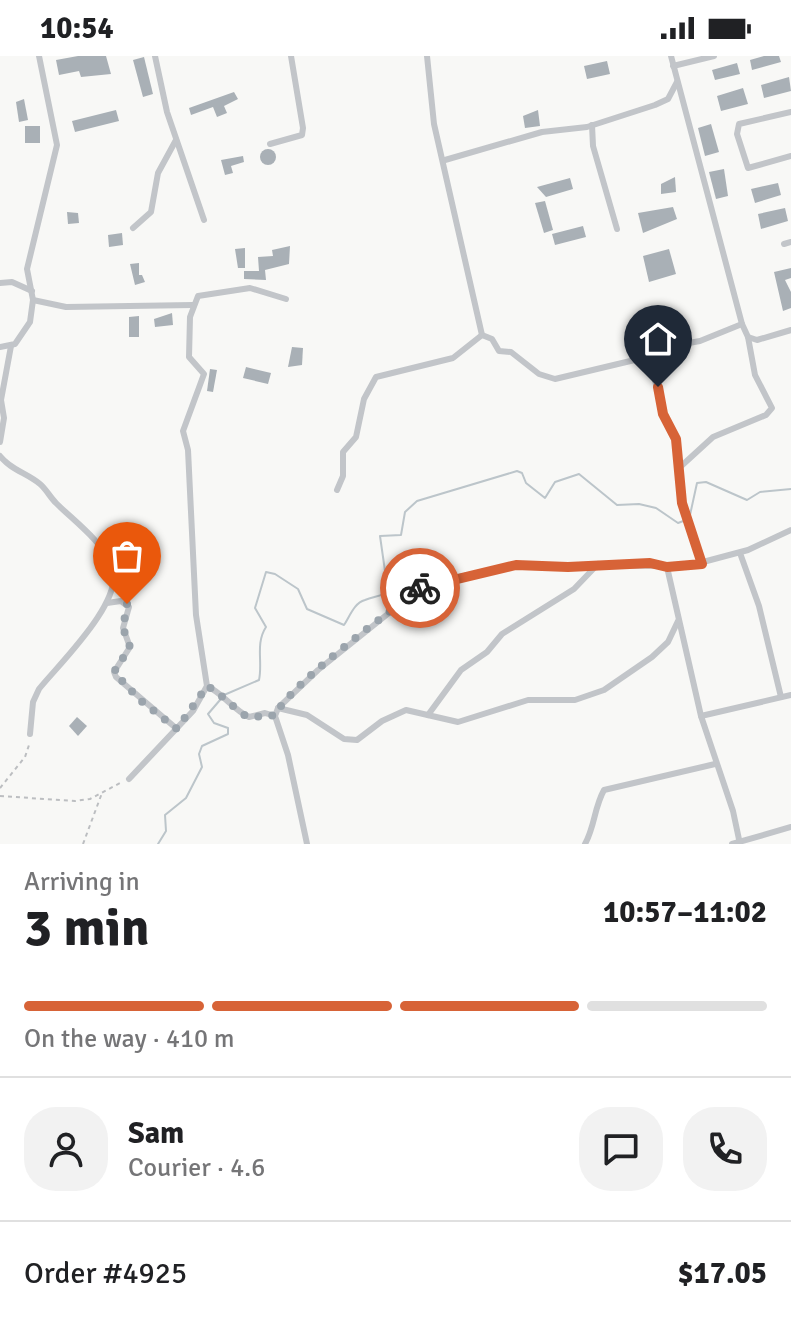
<!DOCTYPE html>
<meta charset="utf-8">
<style>
body{margin:0;font-family:Signika,sans-serif;background:#f2f2f2;color:#202124;height:100vh;display:flex;flex-direction:column;font-size:30px;white-space:nowrap}
*{box-sizing:border-box;margin:0}
p{font-size:26px;color:#757577}
.icon{flex:none;width:44px;height:44px;fill:none;stroke:currentColor;stroke-width:2;stroke-linecap:round;stroke-linejoin:round}
.map{position:relative;height:788px;overflow:hidden}
.panel{display:flex;flex-direction:column;background:#fff;flex:1}
.panel>*{flex:none}
.pin{position:absolute;display:grid;place-items:center;width:68px;height:68px;color:#fff;margin:-82px -34px;border-radius:50% 50% 50% 0;rotate:-45deg;box-shadow:0 0 8px #0007}
.pin .icon{rotate:45deg}
.courier{position:absolute;display:grid;place-items:center;width:80px;height:80px;margin:-40px;border:6px solid #d76337;border-radius:50%;background:#fff;color:#222;box-shadow:0 2px 10px #0007}
.head em{font-style:normal;font-weight:700}
.head div{display:flex;flex-direction:column-reverse}
.head{display:flex;align-items:center;justify-content:space-between;height:136px;padding:0 24px}
h1{font-size:52px;font-weight:700;line-height:60px}
.bar{display:grid;grid-template-columns:repeat(4,1fr);gap:12px 8px;align-content:center;height:96px;padding:0 24px}
.bar i{height:10px;border-radius:6px;background:#e0e0e0}
.bar .on{background:#d76337}
.bar p{grid-column:span 4}
.line{display:flex;align-items:center;gap:20px;padding:0 24px;border-top:2px solid #e0e0e0}
.line div{flex:1}
.round{display:grid;place-items:center;flex:none;width:84px;height:84px;border-radius:32px;background:#f2f2f2}
.status{display:flex;justify-content:space-between;align-items:center;height:56px;padding:0 40px;background:#fff;direction:ltr}
.status svg{height:22px;fill:currentColor}
.map>svg:first-child{display:block}
</style>
<div class="status"><b>10:54</b><svg viewBox="0 0 49 12"><path d="M0 12V9h3v3zM5 12V6h3v6zM10 12V3h3v9zM15 12V0h3v12zM26 1h20v11H26zM47 4h2v5h-2z"/></svg></div>
<div class="map">
<svg width="791" height="788" viewBox="0 0 791 788">
<rect width="100%" height="100%" fill="#f8f8f6"/>
<g fill="none" stroke-linecap="round" stroke-linejoin="round">
<g stroke="#bcc5ca" stroke-width="2">
<path d="M 690,459 L 697,427 L 706,426 L 747,444 L 760,436 L 791,433"/>
<path d="M 224,639 L 259,624 C 263,606 255,588 266,571 L 255,552 L 266,516 L 275,518 L 298,533 L 307,553 L 344,569 C 350,560 354,547 365,544 C 378,539 384,541 393,529 L 385,515 L 380,480 L 401,479 L 405,456 L 417,445 L 517,415 L 522,417 L 526,427 L 545,442 L 555,426 L 579,418 L 617,449 L 639,448 L 656,452 L 678,467 L 686,464"/>
<path d="M 158,788 L 166,775 L 165,759 L 186,742 L 202,711 L 199,698 L 202,690 L 228,678 L 228,672 L 214,667 L 208,658 L 220,644"/>
</g>
</g>
<g fill="#a9b0b6">
<path d="M 78,0 L 106,0 L 111,18 L 81,21 L 79,15 L 59,19 L 56,4 Z"/>
<path d="M 764,0 L 779,0 L 781,6 L 752,14 L 750,4 Z"/>
<path d="M 144,1 L 153,38 L 143,41 L 133,4 Z"/>
<path d="M 607,5 L 610,18 L 587,23 L 584,10 Z"/>
<path d="M 737,7 L 740,18 L 715,24 L 712,14 Z"/>
<path d="M 789,21 L 791,35 L 764,42 L 761,29 Z"/>
<path d="M 743,32 L 748,48 L 721,55 L 717,40 Z"/>
<path d="M 234,36 L 238,43 L 224,50 L 227,57 L 217,61 L 213,51 L 191,59 L 189,52 Z"/>
<path d="M 24,43 L 28,64 L 19,66 L 16,46 Z"/>
<path d="M 116,54 L 119,65 L 75,76 L 72,65 Z"/>
<path d="M 538,54 L 540,70 L 525,72 L 523,60 Z"/>
<path d="M 711,68 L 719,96 L 705,100 L 698,72 Z"/>
<rect x="25" y="70" width="15" height="17"/>
<circle cx="268" cy="101" r="8"/>
<path d="M 243,100 L 244,106 L 231,110 L 233,117 L 225,119 L 221,104 Z"/>
<path d="M 724,113 L 728,140 L 716,143 L 709,116 Z"/>
<path d="M 675,121 L 676,136 L 661,138 L 661,128 Z"/>
<path d="M 570,122 L 573,133 L 546,141 L 537,131 Z"/>
<path d="M 778,127 L 781,139 L 755,147 L 751,133 Z"/>
<path d="M 545,145 L 553,174 L 544,177 L 535,147 Z"/>
<path d="M 673,151 L 677,163 L 643,177 L 638,157 Z"/>
<path d="M 785,152 L 788,165 L 761,173 L 758,158 Z"/>
<path d="M 67,156 L 78,157 L 79,167 L 68,168 Z"/>
<path d="M 583,170 L 586,181 L 555,189 L 552,178 Z"/>
<path d="M 122,177 L 123,189 L 109,191 L 108,179 Z"/>
<path d="M 290,190 L 289,208 L 265,214 L 266,224 L 244,223 L 244,215 L 259,215 L 258,201 L 273,200 L 272,194 Z"/>
<path d="M 245,192 L 245,212 L 238,212 L 235,193 Z"/>
<path d="M 669,193 L 676,218 L 649,226 L 643,200 Z"/>
<path d="M 139,207 L 139,219 L 142,219 L 145,226 L 135,229 L 130,208 Z"/>
<path d="M 791,212 L 791,222 L 785,224 L 791,236 L 791,252 L 783,255 L 774,216 Z"/>
<path d="M 172,257 L 173,269 L 155,271 L 154,263 Z"/>
<path d="M 139,260 L 139,281 L 129,281 L 129,261 Z"/>
<path d="M 292,291 L 303,292 L 302,309 L 288,311 Z"/>
<path d="M 246,311 L 271,317 L 268,328 L 243,322 Z"/>
<path d="M 210,313 L 217,314 L 213,336 L 207,335 Z"/>
<path d="M 77,661 L 87,670 L 78,680 L 69,670 Z"/>
</g>
<g fill="none" stroke-linecap="round" stroke-linejoin="round">
<g stroke="#bcbec1" stroke-width="2" stroke-dasharray="4 4" stroke-linecap="butt">
<path d="M 0,732 L 25,701 L 30,686"/>
<path d="M 0,740 L 75,745 L 90,743 L 122,726"/>
<path d="M 83,788 L 102,737"/>
</g>
<g stroke="#c2c5c9" stroke-width="6">
<path d="M 155,0 L 167,56 L 204,164"/>
<path d="M 427,0 L 434,68 L 482,279"/>
<path d="M 671,0 L 742,268 L 748,281 L 757,284 L 791,274"/>
<path d="M 673,10 L 714,0"/>
<path d="M 791,56 L 739,68 L 737,78 L 748,112 L 791,100"/>
<path d="M 592,69 L 593,90 L 617,173"/>
<path d="M 270,88 L 302,79 L 303,72 L 291,0"/>
<path d="M 445,104 L 542,76 L 587,71 L 655,49 L 668,43 L 677,26"/>
<path d="M 133,172 L 151,156 L 158,117 L 176,84"/>
<path d="M 784,188 L 791,186"/>
<path d="M 0,227 L 12,226 L 32,235"/>
<path d="M 33,244 L 66,251 L 193,249"/>
<path d="M 482,279 L 492,283 L 499,295 L 511,296 L 539,318 L 555,323 L 643,302 L 666,291 L 700,285 L 742,268"/>
<path d="M 0,291 L 15,288 L 30,266 L 33,244 L 27,213 L 57,89 L 39,0"/>
<path d="M 649,299 L 663,358 L 676,383 L 682,447 L 702,508"/>
<path d="M 0,386 L 4,362 L 1,344 L 11,290"/>
<path d="M 0,400 C 11,414 27,417 40,428 C 46,433 50,441 56,447 C 74,465 102,485 112,510 C 126,544 59,608 39,633 L 33,646 L 30,678"/>
<path d="M 678,413 L 713,381 L 766,359 L 772,352 L 755,319 L 748,281"/>
<path d="M 337,434 L 343,420 L 343,396 L 356,381 L 364,343 L 376,321 L 453,302 L 482,279"/>
<path d="M 740,497 L 759,550 L 781,641"/>
<path d="M 667,511 L 701,660 L 733,755 L 740,788"/>
<path d="M 107,547 L 121,545 L 129,551 L 123,572 L 130,591 L 114,616 L 116,621 L 177,673"/>
<path d="M 207,630 C 224,638 232,653 249,661 L 265,657 L 275,660"/>
<path d="M 278,652 L 307,659 L 344,683 L 357,684 L 382,665 L 406,654 L 458,666 L 528,644 L 575,644 L 604,634 L 652,601 L 668,586 L 678,565"/>
<path d="M 428,659 L 461,614 L 487,596 L 502,578 L 574,533 L 598,508"/>
<path d="M 701,660 L 791,639"/>
<path d="M 129,723 L 193,655 L 207,630 L 196,559 L 188,394 L 183,375 L 204,318 L 189,301 L 190,261 L 198,240 L 250,232 L 286,243"/>
<path d="M 307,788 L 288,699 L 275,660 L 278,652 L 318,614 L 420,532 L 435,526 L 516,509 L 688,510 L 748,494 L 791,474"/>
<path d="M 585,788 C 595,770 594,752 604,734 L 715,708"/>
<path d="M 732,788 L 791,771"/>
</g>
</g>
<g fill="none" stroke-linecap="round" stroke-linejoin="round">
<path stroke="#9ba4ac" stroke-width="8" stroke-dasharray="0 14.4" d="M 127,548 L 123,572 L 130,591 L 114,616 L 140,644 L 177,673 L 207,630 C 220,636 241,660 249,661 C 259,662 264,657 275,660 C 288,629 389,557 420,532"/>
<path stroke="#d76337" stroke-width="10" d="M 420,532 L 516,509 L 568,511 L 650,507 L 667,511 L 702,508 L 682,447 L 676,383 L 663,358 L 658,331"/>
</g>
</svg>
<div class="pin" style="left:127px;top:548px;background:#ea580c"><svg class="icon" aria-label="bag" viewBox="0 0 24 24"><path d="M5 8h14l-1 12H6zM9 8a3 3 0 0 1 6 0"/></svg></div>
<div class="pin" style="left:658px;top:331px;background:#1f2937"><svg class="icon" aria-label="home" viewBox="0 0 24 24"><path d="M3 11l9-7 9 7M6 9v11h12V9"/></svg></div>
<div class="courier" style="left:420px;top:532px"><svg class="icon" aria-label="bike" viewBox="0 0 24 24"><circle cx="6" cy="16" r="4"/><circle cx="18" cy="16" r="4"/><path d="M6 16l4-8h5l3 8M10 8l3 8H6M13 5h3"/></svg></div>
</div>
<section class="panel">
<div class="head"><div><h1>3 min</h1><p>Arriving in</p></div><em>10:57–11:02</em></div>
<div class="bar"><i class="on"></i><i class="on"></i><i class="on"></i><i></i><p>On the way · 410 m</p></div>
<div class="line" style="height:144px"><a class="round"><svg class="icon" aria-label="person" viewBox="0 0 24 24"><circle cx="12" cy="8" r="4"/><path d="M4 21q1-7 8-7t8 7"/></svg></a><div><b>Sam</b><p>Courier · 4.6</p></div><a class="round"><svg class="icon" aria-label="chat" viewBox="0 0 24 24"><path d="M4 5h16v11H9l-5 4z"/></svg></a><a class="round"><svg class="icon" aria-label="phone" viewBox="0 0 24 24"><path d="M5 4h4l2 5-3 2q2 4 5 5l2-3 5 2v4C11 20 4 13 5 4z"/></svg></a></div>
<div class="line" style="height:104px"><div>Order #4925</div><b>$17.05</b></div>
</section>
